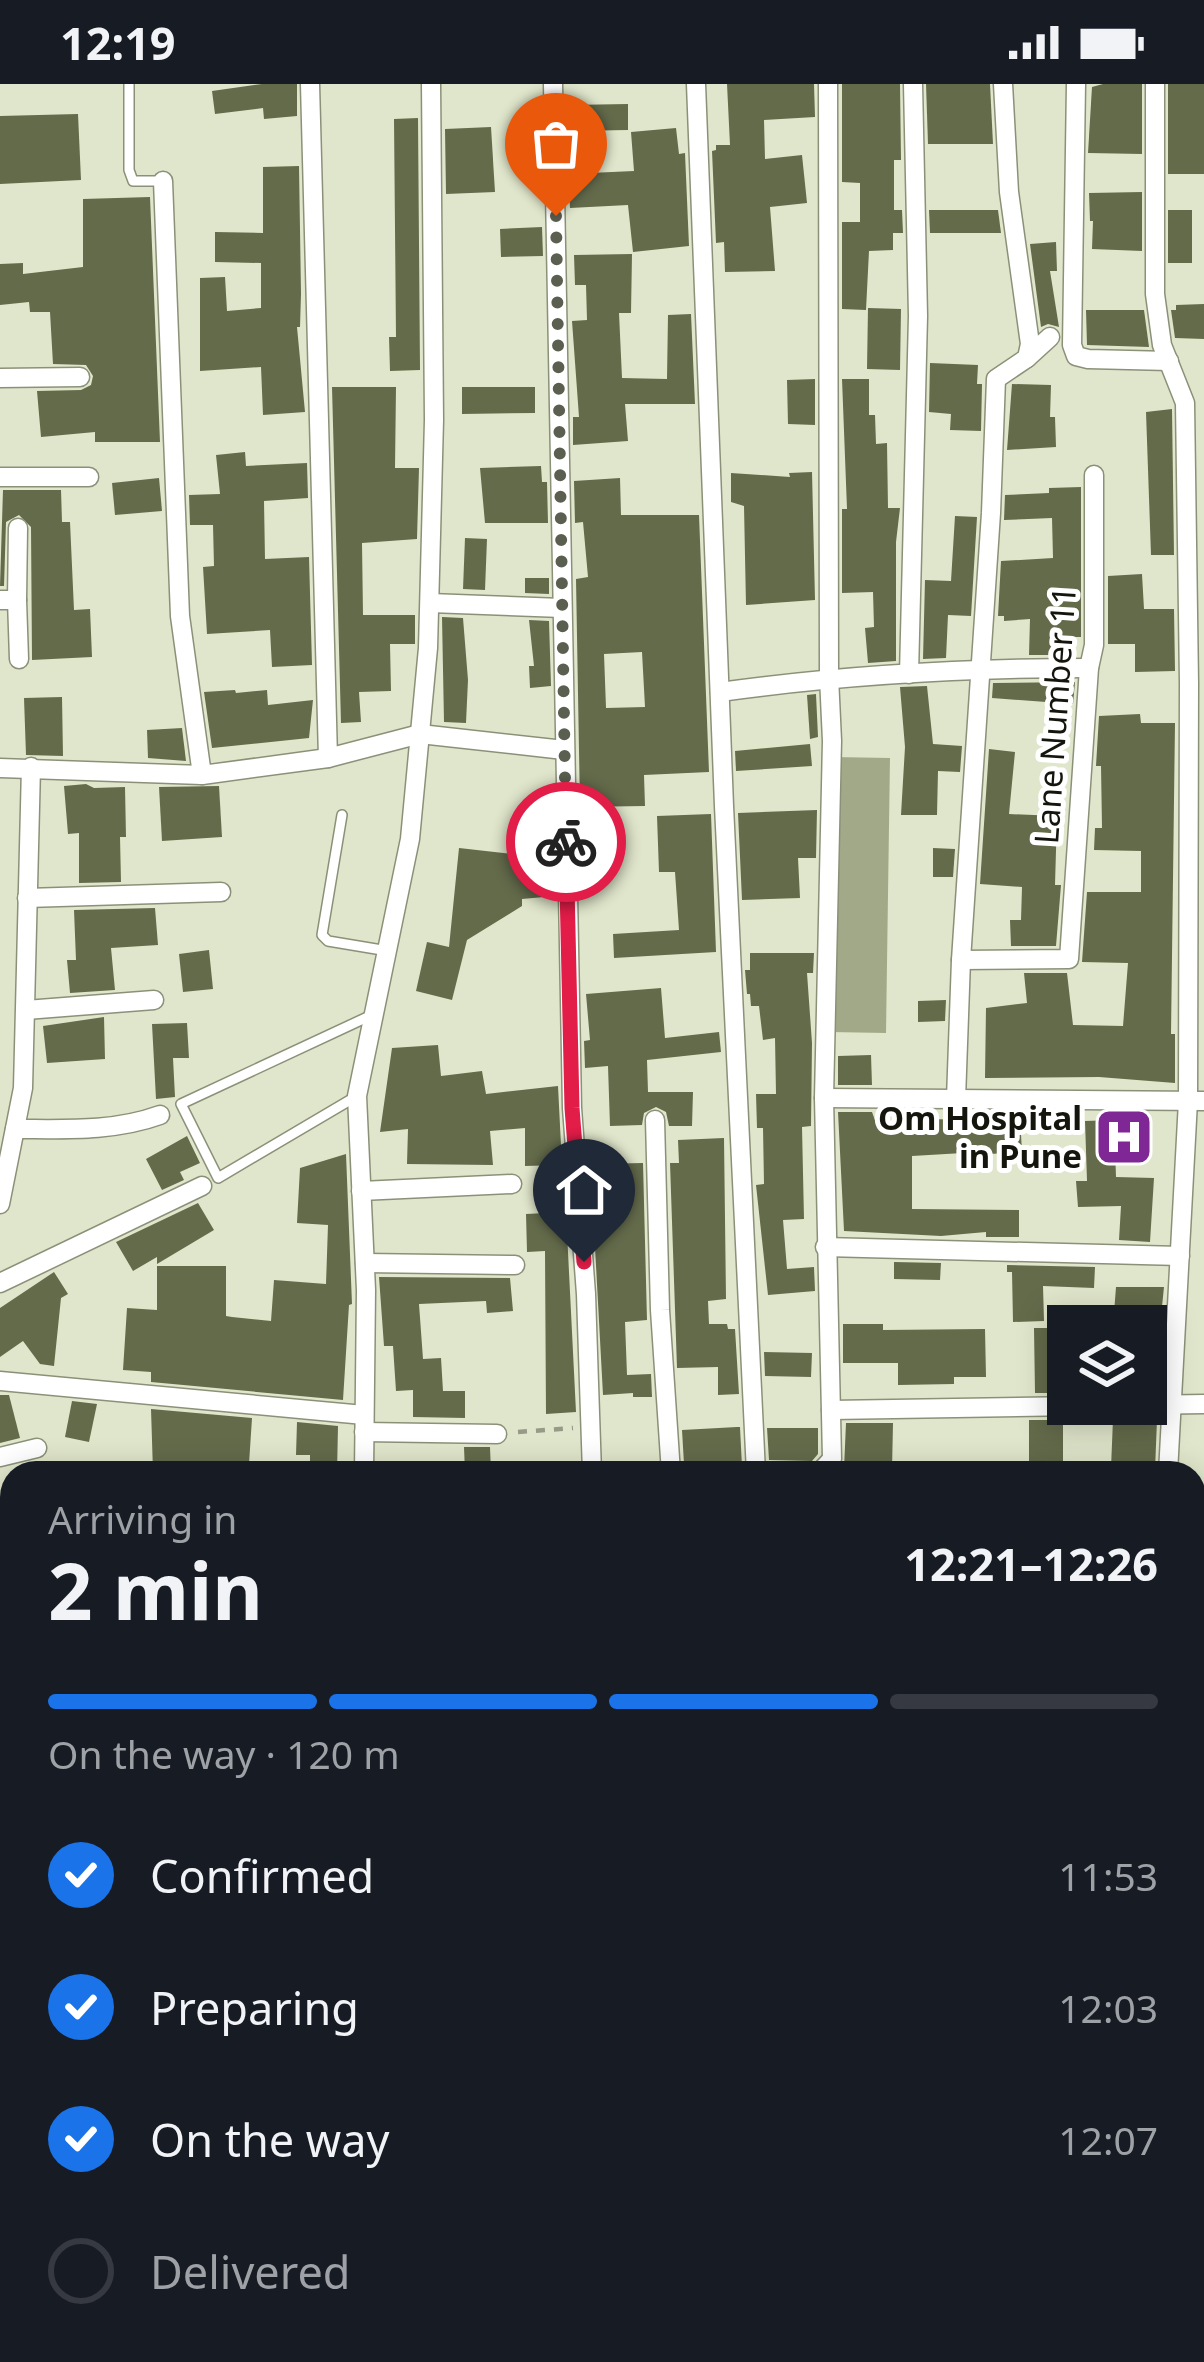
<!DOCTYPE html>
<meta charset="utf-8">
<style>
body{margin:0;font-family:"Noto Sans",sans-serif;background:#20242c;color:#f1f3f6;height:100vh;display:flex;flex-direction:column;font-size:45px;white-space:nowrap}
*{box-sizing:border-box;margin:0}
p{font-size:39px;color:#9ea1a6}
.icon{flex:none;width:66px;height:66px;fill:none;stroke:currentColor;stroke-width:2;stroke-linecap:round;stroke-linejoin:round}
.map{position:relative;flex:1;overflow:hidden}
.drawer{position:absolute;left:0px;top:1377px;width:1206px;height:903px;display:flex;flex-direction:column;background:#171b24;border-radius:36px 36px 0 0;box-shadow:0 6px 30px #0003}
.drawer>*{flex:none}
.fabs{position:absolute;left:1047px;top:1221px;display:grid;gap:24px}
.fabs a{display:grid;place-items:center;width:120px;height:120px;border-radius:0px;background:#171b24;box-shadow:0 6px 30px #0003;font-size:60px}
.pin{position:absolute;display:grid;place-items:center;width:102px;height:102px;color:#fff;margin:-123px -51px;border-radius:50% 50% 50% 0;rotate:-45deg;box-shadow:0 0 12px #0007}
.pin .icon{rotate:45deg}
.courier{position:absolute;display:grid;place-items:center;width:120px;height:120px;margin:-60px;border:9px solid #e11d48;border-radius:50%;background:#fff;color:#222;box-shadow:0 3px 15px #0007}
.overview em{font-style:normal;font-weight:700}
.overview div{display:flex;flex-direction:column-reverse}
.overview{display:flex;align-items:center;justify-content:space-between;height:204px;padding:0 48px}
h1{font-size:78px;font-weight:700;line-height:90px}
.bar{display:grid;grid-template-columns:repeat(4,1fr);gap:18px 12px;align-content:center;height:144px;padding:0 48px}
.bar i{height:15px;border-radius:9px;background:#363941}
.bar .selected{background:#1a73e8}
.bar p{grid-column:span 4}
ol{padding:0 48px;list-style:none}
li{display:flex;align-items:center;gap:36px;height:132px}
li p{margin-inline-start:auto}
li .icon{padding:12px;border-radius:50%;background:#1a73e8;color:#fff;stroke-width:4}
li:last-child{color:#9ea1a6}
li i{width:66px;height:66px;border:6px solid #363941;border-radius:50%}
.status{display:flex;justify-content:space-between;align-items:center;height:84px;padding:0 60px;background:#171b24;direction:ltr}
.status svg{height:33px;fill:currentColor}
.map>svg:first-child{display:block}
</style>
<div class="status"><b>12:19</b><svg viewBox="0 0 49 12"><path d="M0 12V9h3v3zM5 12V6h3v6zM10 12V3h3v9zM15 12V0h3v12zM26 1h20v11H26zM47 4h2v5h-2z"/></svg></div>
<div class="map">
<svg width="1204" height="2278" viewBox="0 0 1204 2278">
<rect width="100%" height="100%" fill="#e0e6cb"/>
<path fill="#a2a988" d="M 833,673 L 890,674 L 886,949 L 829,948 Z"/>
<g fill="#646b4b" fill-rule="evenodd">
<path d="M 262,0 L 297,0 L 297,32 L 264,35 L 263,24 L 215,30 L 212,7 Z"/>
<path d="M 727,0 L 814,0 L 815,33 L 764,36 L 765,75 L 802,71 L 807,119 L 770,123 L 775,187 L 725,188 L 724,158 L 716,159 L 712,67 L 716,66 L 716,61 L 730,61 Z"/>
<path d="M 842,0 L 900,0 L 901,76 L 894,76 L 894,126 L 902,126 L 903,149 L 893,149 L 893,166 L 869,167 L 866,226 L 842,225 L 842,138 L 860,138 L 860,99 L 842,98 Z"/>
<path d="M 926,0 L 990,0 L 993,60 L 928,60 Z"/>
<path d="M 1103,0 L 1142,0 L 1142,70 L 1088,69 L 1092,3 Z"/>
<rect x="1168" y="0" width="36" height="90"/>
<path d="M 628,20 L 628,46 L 571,47 L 570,21 Z"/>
<path d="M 78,30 L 81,96 L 0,100 L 0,32 Z"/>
<path d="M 418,34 L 420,286 L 390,287 L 389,253 L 396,253 L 394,35 Z"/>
<path d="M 491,43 L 495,108 L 446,110 L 445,45 Z"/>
<path d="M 676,44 L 679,70 L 685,69 L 689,162 L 633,168 L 628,121 L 570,124 L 568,90 L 634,87 L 631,48 Z"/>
<path d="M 299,82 L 301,210 L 300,243 L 297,243 L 305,328 L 263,331 L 261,283 L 200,287 L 200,194 L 225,193 L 227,227 L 261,224 L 261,179 L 215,178 L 215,148 L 263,149 L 263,83 Z"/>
<path d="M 1142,108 L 1142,167 L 1092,165 L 1093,137 L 1090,137 L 1089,109 Z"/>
<path d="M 150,113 L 160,358 L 95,358 L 95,348 L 41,353 L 37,307 L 81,306 L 91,301 L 93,292 L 86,281 L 53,280 L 50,228 L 30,228 L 29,218 L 0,221 L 0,180 L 23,179 L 23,190 L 83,183 L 83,115 Z"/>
<path d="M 929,126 L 998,126 L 1001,149 L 930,149 Z"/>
<rect x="1168" y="126" width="24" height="53"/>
<path d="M 542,143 L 543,172 L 501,173 L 500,145 Z"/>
<path d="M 1056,158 L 1057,187 L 1050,187 L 1059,243 L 1048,240 L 1041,243 L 1030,160 Z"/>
<path d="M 632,170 L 631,229 L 619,229 L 622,294 L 667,295 L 668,231 L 691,230 L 695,320 L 625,320 L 628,357 L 573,361 L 573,333 L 579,333 L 572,237 L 587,236 L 586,201 L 575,201 L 574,171 Z"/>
<path d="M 1204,220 L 1204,255 L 1175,254 L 1171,226 L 1176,226 L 1176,221 Z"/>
<path d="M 868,224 L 901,225 L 900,286 L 867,285 Z"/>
<path d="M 1086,226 L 1144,226 L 1149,263 L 1087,261 Z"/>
<path d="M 930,279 L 978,281 L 977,300 L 982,300 L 981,347 L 950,346 L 951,330 L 929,328 Z"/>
<path d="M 815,295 L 815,341 L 788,340 L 787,296 Z"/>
<path d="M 842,295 L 869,295 L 869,331 L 875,331 L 876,360 L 887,359 L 888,424 L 900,424 L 896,458 L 896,577 L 868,579 L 865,544 L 874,543 L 873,508 L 842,509 L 842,425 L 847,425 Z"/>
<path d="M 1012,300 L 1051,301 L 1050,333 L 1055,333 L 1056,363 L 1007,366 Z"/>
<path d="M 332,303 L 396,303 L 395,384 L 419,384 L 417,455 L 362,459 L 363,531 L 415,531 L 415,560 L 390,560 L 391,607 L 359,608 L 361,638 L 341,639 Z"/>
<path d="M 462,303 L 535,303 L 535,329 L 462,330 Z"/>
<path d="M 1172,325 L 1174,471 L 1151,471 L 1146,328 Z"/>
<path d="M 245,368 L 246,382 L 307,379 L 308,414 L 264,417 L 265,475 L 309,473 L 312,581 L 272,583 L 270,546 L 207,550 L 203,483 L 214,482 L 213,441 L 190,441 L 189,411 L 220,410 L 216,371 Z"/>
<path d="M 541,382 L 542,398 L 547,398 L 548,439 L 485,439 L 480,384 Z"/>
<path d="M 812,388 L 815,516 L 746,521 L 744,422 L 731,418 L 731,389 L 790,393 L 789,389 Z"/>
<path d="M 159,394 L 162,427 L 115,431 L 112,399 Z"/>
<path d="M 620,394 L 621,431 L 699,431 L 709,688 L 644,691 L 645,722 L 580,723 L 576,495 L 588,493 L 583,438 L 575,439 L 574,397 ZM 642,568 L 645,623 L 606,624 L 604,570 Z"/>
<path d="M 1081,403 L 1081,553 L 1057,553 L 1056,571 L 1029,571 L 1030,535 L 1004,537 L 1004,532 L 998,532 L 1001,477 L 1053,474 L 1052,434 L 1004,436 L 1005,411 L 1049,409 L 1049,404 Z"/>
<path d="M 3,406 L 61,406 L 62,438 L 70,438 L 74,526 L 90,525 L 92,573 L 32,576 L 31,443 L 19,431 L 6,438 L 4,502 L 0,502 Z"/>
<path d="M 955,432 L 977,433 L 971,532 L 948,531 L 946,574 L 923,575 L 925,496 L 951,497 Z"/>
<path d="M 465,454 L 487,455 L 485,506 L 463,505 Z"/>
<path d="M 1142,490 L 1144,525 L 1174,525 L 1175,587 L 1135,588 L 1135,560 L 1108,560 L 1108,492 Z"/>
<path d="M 525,494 L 549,494 L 549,510 L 525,509 Z"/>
<path d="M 442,533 L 463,534 L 468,596 L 466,639 L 444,638 Z"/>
<path d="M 529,536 L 549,537 L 551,602 L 530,604 L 529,582 L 534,582 Z"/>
<path d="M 1075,598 L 1073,620 L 992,614 L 993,599 Z"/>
<path d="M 927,602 L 933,660 L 962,662 L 960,688 L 938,687 L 937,731 L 901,731 L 905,663 L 900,603 Z"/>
<path d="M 235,606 L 236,609 L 267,606 L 268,621 L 313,616 L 309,654 L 212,664 L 204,608 Z"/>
<path d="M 816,610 L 818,653 L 810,655 L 807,611 Z"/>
<path d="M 62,613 L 63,672 L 26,671 L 24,614 Z"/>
<path d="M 1140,630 L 1141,639 L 1175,639 L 1171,950 L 1175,950 L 1175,999 L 1099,993 L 985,994 L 986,924 L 1027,919 L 1024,889 L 1067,889 L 1073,941 L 1123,942 L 1128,879 L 1082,878 L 1087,808 L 1141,808 L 1141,767 L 1094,766 L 1095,744 L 1102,744 L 1101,682 L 1096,682 L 1099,632 Z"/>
<path d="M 182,644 L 186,677 L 148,674 L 147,646 Z"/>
<path d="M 810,660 L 812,682 L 736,687 L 735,667 Z"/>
<path d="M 989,665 L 1015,668 L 1009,730 L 1057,732 L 1055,801 L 1061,801 L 1056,862 L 1011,862 L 1010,836 L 1021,836 L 1022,803 L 980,800 Z"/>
<path d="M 86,700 L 94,704 L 125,703 L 126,753 L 120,753 L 121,798 L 79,799 L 79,749 L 68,750 L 64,702 Z"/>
<path d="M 219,702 L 222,753 L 162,757 L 159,703 Z"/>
<path d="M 553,720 L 555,812 L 522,815 L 522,822 L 467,856 L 452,916 L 416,907 L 427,858 L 449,863 L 459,764 L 522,771 L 521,721 Z"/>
<path d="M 817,726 L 816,774 L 798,774 L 800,814 L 742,816 L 738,729 Z"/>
<path d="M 711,730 L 716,868 L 614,874 L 613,850 L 679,846 L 675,788 L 659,788 L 657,732 Z"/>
<path d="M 933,764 L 955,765 L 953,793 L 933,793 Z"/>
<path d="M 155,824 L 158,861 L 111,864 L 115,906 L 70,909 L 67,876 L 76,876 L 74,826 Z"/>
<path d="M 209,866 L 213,905 L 183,908 L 179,870 Z"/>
<path d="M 750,869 L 814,869 L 813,889 L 807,889 L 812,959 L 811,1042 L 802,1043 L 804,1135 L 783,1136 L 787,1185 L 814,1183 L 815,1207 L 768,1211 L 756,1101 L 764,1100 L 763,1044 L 757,1044 L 756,1010 L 776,1010 L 775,954 L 763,956 L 759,922 L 751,922 L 750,910 L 747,910 L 745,886 L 750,886 Z"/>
<path d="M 661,904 L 665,954 L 719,948 L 721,968 L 647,976 L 648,1008 L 693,1008 L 692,1042 L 669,1042 L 666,1028 L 656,1023 L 644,1029 L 642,1041 L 610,1042 L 608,982 L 585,984 L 584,957 L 590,956 L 586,910 Z"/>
<path d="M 946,916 L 945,937 L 918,938 L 918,917 Z"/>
<path d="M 104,933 L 105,975 L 47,979 L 43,942 Z"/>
<path d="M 187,939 L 189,974 L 173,974 L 175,1013 L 156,1015 L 152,940 Z"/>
<path d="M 438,961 L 441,992 L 482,987 L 486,1010 L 558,1002 L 562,1081 L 525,1082 L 525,1044 L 490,1047 L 493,1081 L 407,1080 L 408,1045 L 380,1048 L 392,964 Z"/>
<path d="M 871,971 L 872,1001 L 838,1001 L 838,972 Z"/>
<path d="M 838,1028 L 872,1028 L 876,1039 L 932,1043 L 932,1035 L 998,1037 L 1020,1033 L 1022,1068 L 990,1070 L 990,1073 L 963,1073 L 963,1069 L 912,1072 L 912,1125 L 1019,1126 L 1019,1153 L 986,1153 L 986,1148 L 941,1152 L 844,1147 Z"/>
<path d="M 1114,1036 L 1116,1093 L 1154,1094 L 1150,1158 L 1119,1156 L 1121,1122 L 1078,1123 L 1076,1097 L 1087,1097 L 1085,1037 Z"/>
<path d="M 187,1052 L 200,1079 L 180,1088 L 184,1096 L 162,1106 L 146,1075 Z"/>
<path d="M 724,1054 L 726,1215 L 708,1217 L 709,1240 L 727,1240 L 728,1245 L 735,1245 L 739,1310 L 718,1311 L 718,1283 L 677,1284 L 670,1079 L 679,1079 L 678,1056 Z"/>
<path d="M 346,1070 L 352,1220 L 349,1221 L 343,1316 L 151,1298 L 151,1288 L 123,1286 L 127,1224 L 157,1226 L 157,1182 L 226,1182 L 226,1232 L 232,1233 L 271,1237 L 274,1196 L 326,1200 L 328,1141 L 297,1139 L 300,1084 Z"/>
<path d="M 643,1079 L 647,1236 L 625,1238 L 627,1291 L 651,1290 L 652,1313 L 633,1313 L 633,1309 L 603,1311 L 593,1126 L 597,1125 L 597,1080 Z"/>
<path d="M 198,1119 L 214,1146 L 157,1180 L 157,1173 L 133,1187 L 116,1158 Z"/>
<path d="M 566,1128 L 576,1328 L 546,1330 L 545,1167 L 527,1168 L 526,1130 Z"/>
<path d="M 894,1178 L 941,1179 L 940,1196 L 894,1195 Z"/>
<path d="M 1007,1181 L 1095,1183 L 1094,1204 L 1043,1202 L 1044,1237 L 1013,1238 L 1012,1188 L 1007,1188 Z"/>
<path d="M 54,1188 L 68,1210 L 61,1214 L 54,1282 L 40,1280 L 23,1257 L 0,1273 L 0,1224 Z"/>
<path d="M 379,1193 L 510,1194 L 513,1227 L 487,1229 L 486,1217 L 419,1220 L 423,1275 L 441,1274 L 443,1307 L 465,1307 L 465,1334 L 413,1333 L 413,1306 L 396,1307 L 393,1262 L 384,1262 Z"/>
<path d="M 1116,1203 L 1164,1203 L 1160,1242 L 1113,1242 Z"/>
<path d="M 843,1240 L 883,1240 L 883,1246 L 985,1245 L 986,1293 L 954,1293 L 954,1300 L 898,1301 L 898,1279 L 843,1279 Z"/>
<path d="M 1034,1244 L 1068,1244 L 1068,1296 L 1063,1296 L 1063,1309 L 1035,1309 Z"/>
<path d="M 764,1268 L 812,1269 L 811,1293 L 765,1292 Z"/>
<path d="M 0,1311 L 9,1311 L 20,1354 L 0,1359 Z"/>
<path d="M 72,1317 L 97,1320 L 89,1358 L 65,1353 Z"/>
<path d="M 151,1325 L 252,1334 L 249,1380 L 194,1377 L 194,1386 L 153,1388 Z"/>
<path d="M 1113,1335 L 1157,1336 L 1155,1386 L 1111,1384 Z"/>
<rect x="1029" y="1336" width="34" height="53"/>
<path d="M 297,1338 L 338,1342 L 337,1389 L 310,1389 L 310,1371 L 296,1371 Z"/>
<path d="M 846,1339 L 893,1339 L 892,1386 L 844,1385 Z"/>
<path d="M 737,1343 L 740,1343 L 742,1383 L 713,1383 L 713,1378 L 684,1380 L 682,1346 Z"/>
<path d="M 767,1344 L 818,1344 L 818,1370 L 812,1377 L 769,1376 Z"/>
<path d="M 464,1363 L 490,1363 L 491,1389 L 465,1389 Z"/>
</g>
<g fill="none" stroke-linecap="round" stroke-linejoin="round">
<defs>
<g id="lane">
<path d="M 129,0 L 129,86 L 133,97 L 161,97"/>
<path d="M 342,731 L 322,851 L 328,857 L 388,867"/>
<path d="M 357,1012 L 218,1094 L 181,1020 L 374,930"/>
</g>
<g id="street">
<path d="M 310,0 L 328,674"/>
<path d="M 553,0 L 572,1024 L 586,1210 L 592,1389"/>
<path d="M 696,0 L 724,722 L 756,1389"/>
<path d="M 1003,0 L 1009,108 L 1030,260 L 1027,274 L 996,295 L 991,429 L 961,876 L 1069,875 L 1089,584 L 1094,561 L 1094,391"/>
<path d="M 1076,0 L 1072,261 L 1076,272 L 1088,275 L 1169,277"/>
<path d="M 1155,0 L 1155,210 L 1162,261 L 1185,319 L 1189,599 L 1188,1017 L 1168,1389"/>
<path d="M 163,97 L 180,532 L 202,691 L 328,674 L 420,650 L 564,666"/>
<path d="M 1027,274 L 1050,253"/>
<path d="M 0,294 L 80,293"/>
<path d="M 0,393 L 89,393"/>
<path d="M 0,516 L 17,516 L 19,575"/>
<path d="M 17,516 L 18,444"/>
<path d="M 430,519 L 562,524"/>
<path d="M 909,590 L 918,232 L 913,0"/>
<path d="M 720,608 C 843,591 965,584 1089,584"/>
<path d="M 0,684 L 202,691"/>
<path d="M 27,814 L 221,808"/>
<path d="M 26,926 L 154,916"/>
<path d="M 824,1014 L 1204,1017"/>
<path d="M 956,1015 L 961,876"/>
<path d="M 655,1036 L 660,1226 L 671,1389"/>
<path d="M 15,1045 C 64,1045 113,1048 160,1031"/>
<path d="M 361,1107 L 512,1100"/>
<path d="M 0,1120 L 23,1004 L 31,683"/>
<path d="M 825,1163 L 1180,1172"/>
<path d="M 365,1179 L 515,1181"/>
<path d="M 0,1199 L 202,1102"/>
<path d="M 0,1297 L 364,1331"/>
<path d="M 831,1326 L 1204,1320"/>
<path d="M 364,1348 L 497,1350"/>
<path d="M 0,1373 L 37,1364"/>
<path d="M 364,1389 L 366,1206 L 357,1012 L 410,755 L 428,564 L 434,336 L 431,0"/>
<path d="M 819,1389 L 832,1375 L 824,1014 L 832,657 L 829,593 L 828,0"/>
<path d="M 0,1458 L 12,1451"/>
<path d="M 0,1580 L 12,1575"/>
<path d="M 0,1673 L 12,1667"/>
<path d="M 0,1752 L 12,1747"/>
<path d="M 0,1837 L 12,1833"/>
<path d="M 0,1928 L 12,1923"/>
<path d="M 1194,1958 L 1204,1959"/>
<path d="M 1194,2029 L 1204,2030"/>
<path d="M 0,2068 L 12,2065"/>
<path d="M 0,2258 L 12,2258"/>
<path d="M 667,2268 L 670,2276 L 687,2278"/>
<path d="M 1103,2268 L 1104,2278"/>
<path d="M 1136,2268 L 1136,2278"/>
<path d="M 511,2278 L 524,2276"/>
<path d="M 750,2278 L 751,2268"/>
<path d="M 824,2278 L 825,2268"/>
<path d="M 943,2278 L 944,2268"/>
<path d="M 1034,2278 L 1034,2268"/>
<path d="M 1199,2278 L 1204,2273"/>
</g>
</defs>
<use href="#lane" stroke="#8b9178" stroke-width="12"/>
<use href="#street" stroke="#8b9178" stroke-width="21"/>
<path stroke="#969a86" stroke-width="4.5" stroke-dasharray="9 9" stroke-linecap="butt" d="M 518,1348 L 573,1344"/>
<use href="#lane" stroke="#fff" stroke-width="9"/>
<use href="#street" stroke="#fff" stroke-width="18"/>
</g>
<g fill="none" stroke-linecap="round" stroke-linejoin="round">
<path stroke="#5b5f50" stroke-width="12" stroke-dasharray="0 21.6" d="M 556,132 L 566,758"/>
<path stroke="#e11d48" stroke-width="15" d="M 566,758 L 572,1024 L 584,1178"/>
</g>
<defs>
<symbol id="hospital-square" viewBox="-11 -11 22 22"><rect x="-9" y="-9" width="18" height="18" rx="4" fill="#7f2795" stroke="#fff"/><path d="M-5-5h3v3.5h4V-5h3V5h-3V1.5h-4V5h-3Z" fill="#fff"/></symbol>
</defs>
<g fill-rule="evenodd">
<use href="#hospital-square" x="1091" y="1020" width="66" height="66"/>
</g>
<g text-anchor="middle" stroke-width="10" stroke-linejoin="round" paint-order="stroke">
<g font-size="33" fill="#14160d" stroke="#fff">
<text transform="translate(1055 631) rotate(-86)" y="12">Lane Number 11</text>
</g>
<g font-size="33" font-weight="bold" fill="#14160d" stroke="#fff" text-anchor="end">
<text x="1082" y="1046">Om Hospital<tspan x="1082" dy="38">in Pune</tspan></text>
</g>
</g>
</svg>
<div class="fabs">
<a><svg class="icon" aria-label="layers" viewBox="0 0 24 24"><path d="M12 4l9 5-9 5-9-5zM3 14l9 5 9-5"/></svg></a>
</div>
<div class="pin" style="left:556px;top:132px;background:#ea580c"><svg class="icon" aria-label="bag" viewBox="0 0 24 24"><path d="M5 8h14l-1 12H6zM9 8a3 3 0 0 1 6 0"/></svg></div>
<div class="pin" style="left:584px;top:1178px;background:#1f2937"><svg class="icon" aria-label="home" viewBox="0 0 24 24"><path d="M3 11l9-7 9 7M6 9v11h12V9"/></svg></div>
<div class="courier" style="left:566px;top:758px"><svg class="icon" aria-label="bike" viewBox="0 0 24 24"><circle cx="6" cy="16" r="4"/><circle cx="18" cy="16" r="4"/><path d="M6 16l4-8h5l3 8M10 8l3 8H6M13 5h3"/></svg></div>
<section class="drawer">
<div class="overview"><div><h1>2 min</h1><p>Arriving in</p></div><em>12:21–12:26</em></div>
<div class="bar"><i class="selected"></i><i class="selected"></i><i class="selected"></i><i></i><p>On the way · 120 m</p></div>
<ol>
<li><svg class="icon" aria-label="check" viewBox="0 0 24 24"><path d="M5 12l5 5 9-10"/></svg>Confirmed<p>11:53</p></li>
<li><svg class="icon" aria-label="check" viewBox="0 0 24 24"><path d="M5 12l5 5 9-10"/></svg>Preparing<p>12:03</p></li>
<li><svg class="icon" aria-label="check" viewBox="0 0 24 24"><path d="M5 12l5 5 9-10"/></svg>On the way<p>12:07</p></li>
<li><i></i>Delivered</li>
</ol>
</section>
</div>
